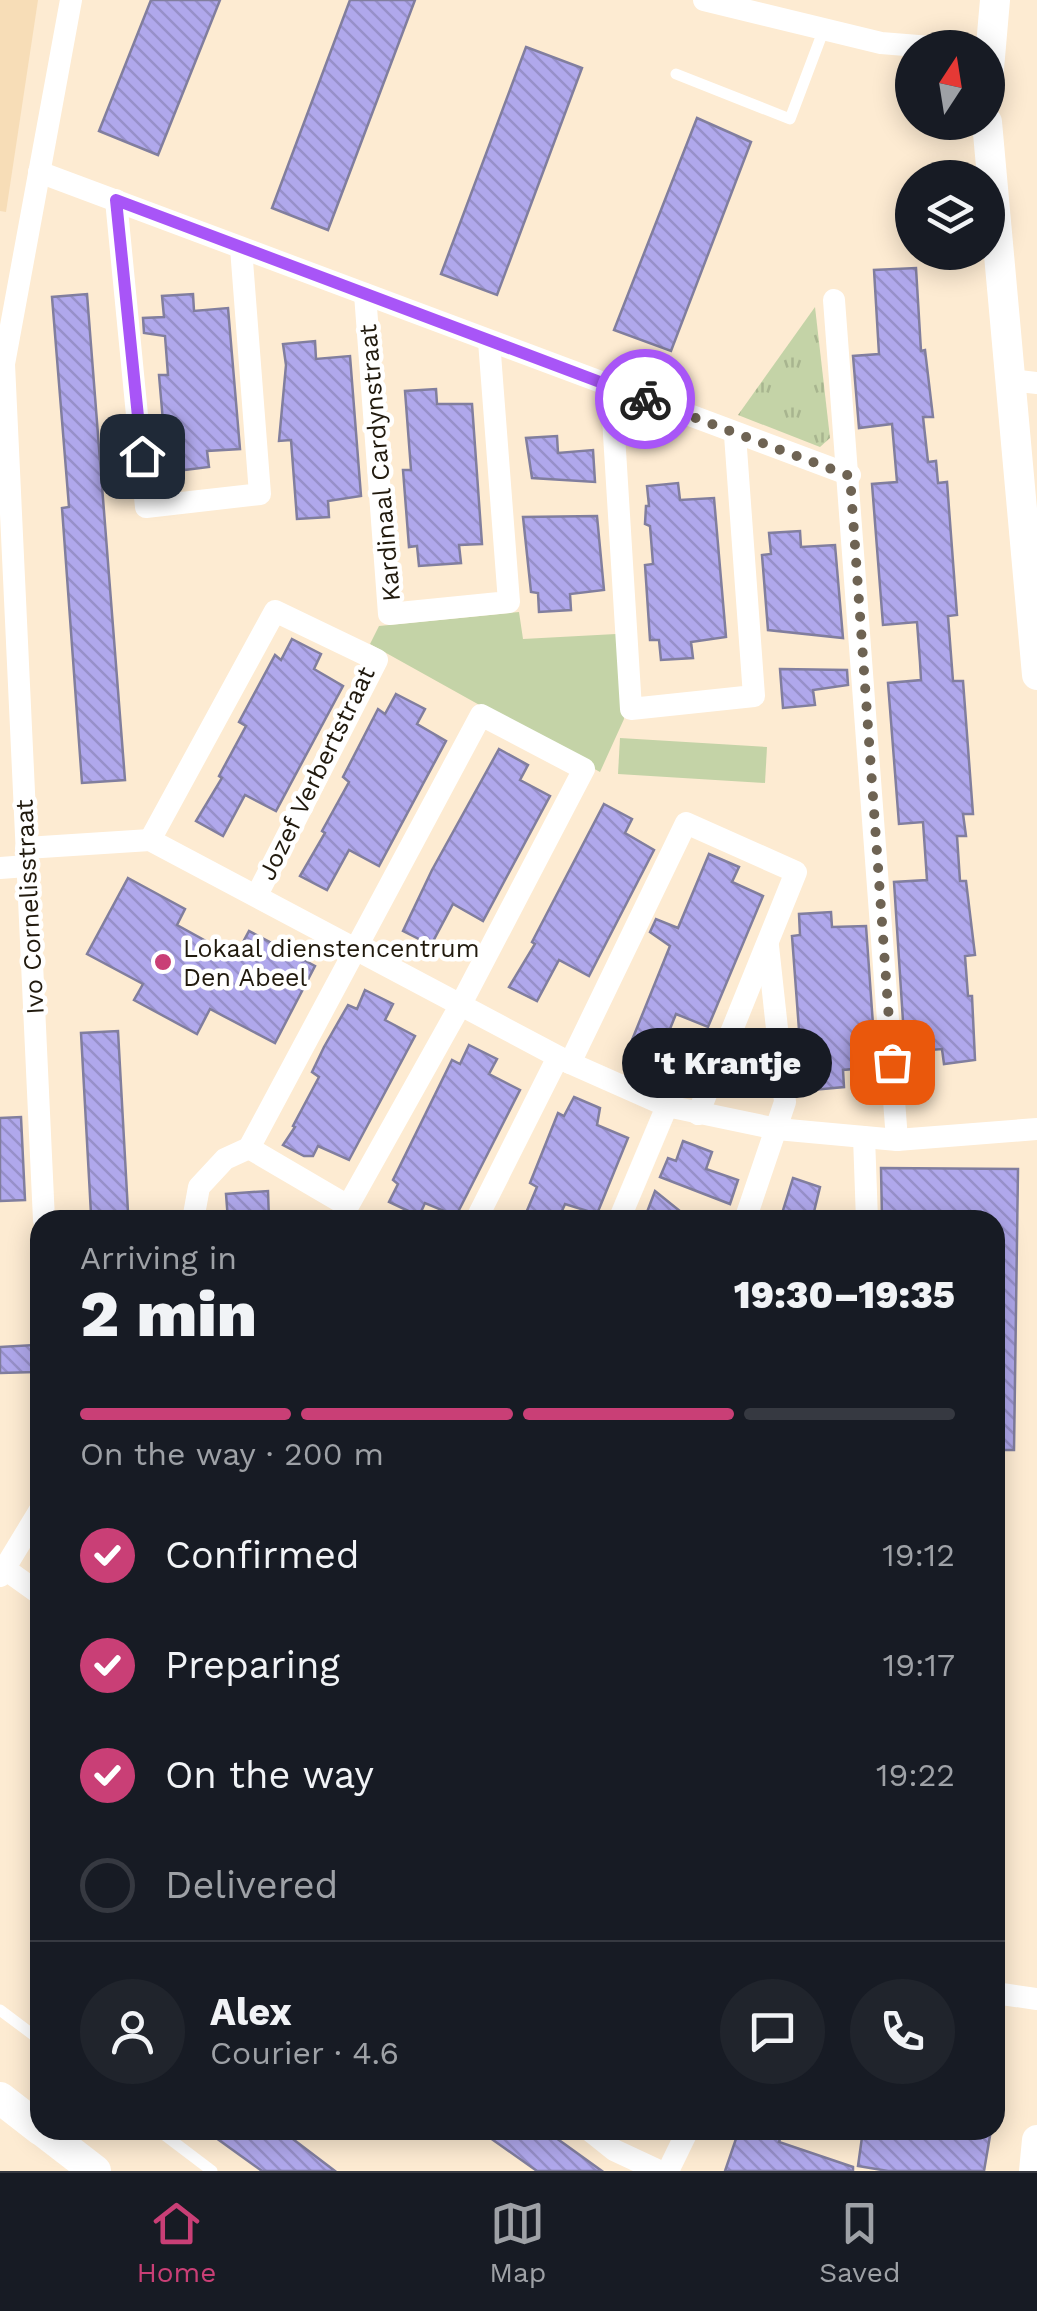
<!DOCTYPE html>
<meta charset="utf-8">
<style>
body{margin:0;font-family:"Work Sans",sans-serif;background:#20242c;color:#f1f3f6;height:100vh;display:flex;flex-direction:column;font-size:38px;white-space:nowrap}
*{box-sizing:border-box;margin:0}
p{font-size:32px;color:#9ea1a6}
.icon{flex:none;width:55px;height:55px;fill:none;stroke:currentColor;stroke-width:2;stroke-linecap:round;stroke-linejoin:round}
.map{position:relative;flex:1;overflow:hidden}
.sheet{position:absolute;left:30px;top:1210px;width:975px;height:930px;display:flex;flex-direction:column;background:#171b24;border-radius:30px;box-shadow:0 5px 25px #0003}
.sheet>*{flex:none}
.needle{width:65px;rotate:12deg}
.controls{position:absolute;left:895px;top:30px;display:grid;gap:20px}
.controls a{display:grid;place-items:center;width:110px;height:110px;border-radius:50%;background:#171b24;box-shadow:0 5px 25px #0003;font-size:50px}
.pin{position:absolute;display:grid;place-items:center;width:85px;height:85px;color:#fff;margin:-42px;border-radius:20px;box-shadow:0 5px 15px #0006}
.courier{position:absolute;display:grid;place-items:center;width:100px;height:100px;margin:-50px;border:8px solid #a855f7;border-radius:50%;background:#fff;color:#222;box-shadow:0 2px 12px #0007}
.bubble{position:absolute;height:70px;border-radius:35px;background:#171b24;box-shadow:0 5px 25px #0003;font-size:32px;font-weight:800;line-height:70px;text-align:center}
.head em{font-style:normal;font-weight:800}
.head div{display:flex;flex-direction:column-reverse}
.head{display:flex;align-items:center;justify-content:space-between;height:170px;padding:0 50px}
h1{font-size:65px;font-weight:800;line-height:75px}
.bar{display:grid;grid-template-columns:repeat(4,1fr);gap:15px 10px;align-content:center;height:120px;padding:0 50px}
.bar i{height:12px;border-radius:8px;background:#363941}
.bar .active{background:#c93f76}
.bar p{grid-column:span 4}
.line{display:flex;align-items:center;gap:25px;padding:0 50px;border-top:2px solid #363941}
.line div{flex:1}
.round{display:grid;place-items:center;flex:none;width:105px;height:105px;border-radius:52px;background:#20242c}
ol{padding:0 50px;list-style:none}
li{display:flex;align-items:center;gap:30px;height:110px}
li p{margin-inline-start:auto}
li .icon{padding:10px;border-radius:50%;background:#c93f76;color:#fff;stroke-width:4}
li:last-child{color:#9ea1a6}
li i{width:55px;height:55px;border:5px solid #363941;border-radius:50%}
.menu{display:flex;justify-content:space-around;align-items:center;height:140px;border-top:2px solid #363941;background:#171b24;font-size:28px;color:#9ea1a6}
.menu a{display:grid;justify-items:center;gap:5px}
.menu .active{color:#c93f76}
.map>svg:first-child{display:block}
</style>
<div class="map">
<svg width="1037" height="2171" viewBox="0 0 1037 2171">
<defs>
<pattern id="grass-tufts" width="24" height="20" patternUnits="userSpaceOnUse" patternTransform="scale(2.5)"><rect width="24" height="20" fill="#c4d3a7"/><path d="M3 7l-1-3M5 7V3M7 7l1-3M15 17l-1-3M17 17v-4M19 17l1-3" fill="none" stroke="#a8b58f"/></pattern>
<pattern id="building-back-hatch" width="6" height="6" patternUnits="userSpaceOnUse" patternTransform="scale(2.5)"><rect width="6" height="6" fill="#b0a8ec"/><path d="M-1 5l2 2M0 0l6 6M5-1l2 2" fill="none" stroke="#9790c9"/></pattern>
</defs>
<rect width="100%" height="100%" fill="#fdebd2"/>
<path fill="#f7ddb7" d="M 0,0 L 38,0 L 6,212 L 0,211 Z"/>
<path fill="url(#grass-tufts)" d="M 815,307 L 830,438 L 820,447 L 738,415 Z"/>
<g fill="#c4d3a7">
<path d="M 519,612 L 523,639 L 616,634 L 624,719 L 600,772 L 370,644 L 379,626 Z"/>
<path d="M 620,738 L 767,747 L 765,783 L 618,774 Z"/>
</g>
<g fill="url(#building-back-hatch)" stroke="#817e9e" stroke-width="2.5">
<path d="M 151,0 L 220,0 L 158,155 L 99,131 Z"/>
<path d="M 350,0 L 415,0 L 328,230 L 272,208 Z"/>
<path d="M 526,47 L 582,68 L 497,295 L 441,274 Z"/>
<path d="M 697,118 L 751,142 L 671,351 L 614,330 Z"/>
<path d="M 916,268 L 921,351 L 925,350 L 933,417 L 923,417 L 928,462 L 936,461 L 938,483 L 947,482 L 957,615 L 948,616 L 953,681 L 963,681 L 973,814 L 963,814 L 966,836 L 957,836 L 960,881 L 966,881 L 975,955 L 965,956 L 968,996 L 972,996 L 975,1060 L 944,1064 L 942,1049 L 905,1052 L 894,882 L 927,880 L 923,822 L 899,824 L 888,683 L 921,680 L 920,662 L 917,622 L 883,625 L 872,484 L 897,482 L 892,424 L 859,428 L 853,356 L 879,354 L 874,270 Z"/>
<path d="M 87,294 L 125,780 L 82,783 L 62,508 L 69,507 L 52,297 Z"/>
<path d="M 193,294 L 194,311 L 228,308 L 240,449 L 207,451 L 209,467 L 176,471 L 174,451 L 165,450 L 164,433 L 159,375 L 168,375 L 165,336 L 144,333 L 143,318 L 164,317 L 162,296 Z"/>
<path d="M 315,341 L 316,359 L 350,356 L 361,496 L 328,501 L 329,517 L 297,519 L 291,440 L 279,441 L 286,365 L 283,344 Z"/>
<path d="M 436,389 L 437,404 L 472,404 L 482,544 L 459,545 L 461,563 L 419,566 L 417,546 L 409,547 L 403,470 L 411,470 L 405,391 Z"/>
<path d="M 557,436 L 558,453 L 593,450 L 595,482 L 532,478 L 526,438 Z"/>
<path d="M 678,483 L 680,500 L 714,498 L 726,637 L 691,642 L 693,658 L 661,660 L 659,640 L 650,640 L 645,565 L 653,564 L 650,526 L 645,524 L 646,506 L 649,506 L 647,486 Z"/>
<path d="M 597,516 L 604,590 L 570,594 L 571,610 L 539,612 L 538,593 L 531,592 L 523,517 Z"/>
<path d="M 800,531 L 801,547 L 835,545 L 843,638 L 768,630 L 762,555 L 771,554 L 769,533 Z"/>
<path d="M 292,639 L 321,654 L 314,669 L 343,686 L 276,811 L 245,795 L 223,836 L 196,821 L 222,778 L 219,776 L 246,726 L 239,722 L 275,655 L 281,660 Z"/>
<path d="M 780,669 L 847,670 L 848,685 L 813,690 L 815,705 L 783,708 Z"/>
<path d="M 396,694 L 425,709 L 417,724 L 446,741 L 379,866 L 349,850 L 327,890 L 300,876 L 325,833 L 322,831 L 349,782 L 343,777 L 378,709 L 385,714 Z"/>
<path d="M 499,749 L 528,765 L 520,780 L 550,796 L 483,921 L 453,904 L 431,945 L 403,931 L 432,870 Z"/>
<path d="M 604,804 L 632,819 L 625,833 L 654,850 L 589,976 L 559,960 L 537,1001 L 509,987 L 535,944 L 532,942 Z"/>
<path d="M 709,854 L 739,867 L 732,882 L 763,896 L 708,1027 L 676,1014 L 659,1056 L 630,1045 L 670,946 L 650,932 L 656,919 L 678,928 Z"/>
<path d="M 128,878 L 185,909 L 177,925 L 235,957 L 249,931 L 315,966 L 275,1043 L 210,1009 L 197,1034 L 134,1000 L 143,984 L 87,954 Z"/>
<path d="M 831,912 L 832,927 L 866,926 L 876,1067 L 843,1070 L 844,1087 L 813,1090 L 811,1069 L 802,1070 L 792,936 L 800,935 L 799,914 Z"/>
<path d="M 365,990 L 393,1004 L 385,1020 L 415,1036 L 349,1160 L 318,1146 L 313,1156 L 304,1156 L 283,1145 L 295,1127 L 293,1126 L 319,1077 L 312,1072 L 324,1047 L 348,1005 L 357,1009 Z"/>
<path d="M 118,1031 L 128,1212 L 91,1214 L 81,1033 Z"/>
<path d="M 469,1045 L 497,1059 L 489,1074 L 520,1090 L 456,1216 L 425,1203 L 419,1216 L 389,1202 L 398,1184 L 393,1180 L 452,1060 L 460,1064 Z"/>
<path d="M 574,1097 L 600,1108 L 597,1125 L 628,1138 L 597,1214 L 565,1204 L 558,1220 L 523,1220 L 537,1187 L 530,1183 L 558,1113 L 564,1116 Z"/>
<path d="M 21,1117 L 25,1200 L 0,1201 L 0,1118 Z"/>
<path d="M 683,1141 L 712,1152 L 706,1169 L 738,1180 L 730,1204 L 660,1177 L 668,1158 L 676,1161 Z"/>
<path d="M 881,1168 L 1018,1169 L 1014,1450 L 995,1450 L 995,1220 L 882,1220 Z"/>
<path d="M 793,1178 L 820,1187 L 812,1220 L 780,1220 Z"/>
<path d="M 268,1191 L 269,1220 L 228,1220 L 226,1194 Z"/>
<path d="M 655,1191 L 691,1220 L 644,1220 Z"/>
<path d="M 34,1345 L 35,1372 L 0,1373 L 0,1347 Z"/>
<path d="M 205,2130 L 281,2130 L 335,2171 L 262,2171 Z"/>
<path d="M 479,2130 L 545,2130 L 602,2171 L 537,2171 Z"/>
<path d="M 739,2130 L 783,2130 L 779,2142 L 853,2167 L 853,2171 L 725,2171 Z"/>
<path d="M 863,2130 L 991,2130 L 984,2171 L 888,2171 L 858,2166 Z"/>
</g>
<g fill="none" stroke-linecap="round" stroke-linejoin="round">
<g stroke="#fff" stroke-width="11">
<path d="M 676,74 L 790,119 L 824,29"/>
<path d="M 0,2010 L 40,2040"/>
<path d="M 158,2130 L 212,2171"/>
</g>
<g stroke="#fff" stroke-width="22">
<path d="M 704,0 L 881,43 L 943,48"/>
<path d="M 39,172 L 850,475"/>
<path d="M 116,200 L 146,507 L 260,494 L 241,248"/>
<path d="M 365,294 L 389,614 L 509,602 L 489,341"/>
<path d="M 834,300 L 897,1140"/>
<path d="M 1010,380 L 1037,383"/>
<path d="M 611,386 L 631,709 L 754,696 L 735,435"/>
<path d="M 481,715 L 584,769 L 461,1004 L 348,1206 L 249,1148 Z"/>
<path d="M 150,840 L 275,611 L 377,660 L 257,895"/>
<path d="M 26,848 L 150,840 L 570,1063 L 667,1106 L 777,1129 L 897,1140 L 1037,1129"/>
<path d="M 0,868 L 27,866"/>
<path d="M 570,1063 L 686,823 L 796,872 L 698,1114"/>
<path d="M 864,1137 L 867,1220"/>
<path d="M 44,1220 L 4,364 L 71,0"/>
<path d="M 193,1220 L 199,1187 L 225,1159 L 249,1148"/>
<path d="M 476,1220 L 558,1057"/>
<path d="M 619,1220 L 667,1106"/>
<path d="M 745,1220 L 785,1102 L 768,946"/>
<path d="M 5,1569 L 40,1594"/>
<path d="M 0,1576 L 40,1510"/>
<path d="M 995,1993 L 1037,1999"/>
<path d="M 589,2130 L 614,2150 L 659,2171"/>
<path d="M 668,2171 L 688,2130"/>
</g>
<g stroke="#fff" stroke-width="30">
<path d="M 988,80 L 995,0"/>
<path d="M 987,122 L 1037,675"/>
<path d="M 1034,2171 L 1037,2140"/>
</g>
<g stroke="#fff" stroke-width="32">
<path d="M 0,2098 L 40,2129"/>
<path d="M 42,2130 L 95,2171"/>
</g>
</g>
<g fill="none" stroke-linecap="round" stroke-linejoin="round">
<path stroke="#6e6353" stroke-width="10" stroke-dasharray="0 18" d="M 645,399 L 850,476 L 892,1062"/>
<path stroke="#a855f7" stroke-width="12" d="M 142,456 L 116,200 L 645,399"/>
</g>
<circle fill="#c93f76" stroke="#fff" stroke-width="4" cx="163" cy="962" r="10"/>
<g text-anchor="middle" stroke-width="9" stroke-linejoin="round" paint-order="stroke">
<g font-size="25" fill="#211a0e" stroke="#fff">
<text transform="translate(379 463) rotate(-95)" y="9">Kardinaal Cardynstraat</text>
<text transform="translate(316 773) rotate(-64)" y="9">Jozef Verbertstraat</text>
<text transform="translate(29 907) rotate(-93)" y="9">Ivo Cornelisstraat</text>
</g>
<g font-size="25" fill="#211a0e" stroke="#fff" text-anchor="start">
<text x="183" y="957">Lokaal dienstencentrum<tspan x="183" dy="29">Den Abeel</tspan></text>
</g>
</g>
</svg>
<div class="controls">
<a><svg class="needle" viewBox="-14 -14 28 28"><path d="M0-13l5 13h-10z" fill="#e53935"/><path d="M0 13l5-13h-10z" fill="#9ea1a6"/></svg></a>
<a><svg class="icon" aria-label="layers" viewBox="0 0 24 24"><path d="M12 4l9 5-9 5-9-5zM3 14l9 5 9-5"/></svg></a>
</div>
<div class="pin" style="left:892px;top:1062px;background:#ea580c"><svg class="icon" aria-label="bag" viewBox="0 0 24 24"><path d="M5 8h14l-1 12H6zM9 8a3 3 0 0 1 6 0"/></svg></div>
<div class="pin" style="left:142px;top:456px;background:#1f2937"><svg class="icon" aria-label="home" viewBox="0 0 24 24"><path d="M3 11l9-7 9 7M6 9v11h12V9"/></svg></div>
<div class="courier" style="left:645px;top:399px"><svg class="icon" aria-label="bike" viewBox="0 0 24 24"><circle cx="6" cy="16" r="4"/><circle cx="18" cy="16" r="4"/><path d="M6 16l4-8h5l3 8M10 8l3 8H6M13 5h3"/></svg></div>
<div class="bubble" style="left:622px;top:1028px;width:210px">'t Krantje</div>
<section class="sheet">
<div class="head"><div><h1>2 min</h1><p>Arriving in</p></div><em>19:30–19:35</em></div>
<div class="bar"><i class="active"></i><i class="active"></i><i class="active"></i><i></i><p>On the way · 200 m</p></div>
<ol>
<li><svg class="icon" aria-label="check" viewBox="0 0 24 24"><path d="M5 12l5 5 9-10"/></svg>Confirmed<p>19:12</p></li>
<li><svg class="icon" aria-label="check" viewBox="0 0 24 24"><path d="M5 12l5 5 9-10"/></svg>Preparing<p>19:17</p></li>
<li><svg class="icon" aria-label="check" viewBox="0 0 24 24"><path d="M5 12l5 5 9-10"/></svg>On the way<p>19:22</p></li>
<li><i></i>Delivered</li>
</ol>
<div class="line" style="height:180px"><a class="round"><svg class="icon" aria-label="person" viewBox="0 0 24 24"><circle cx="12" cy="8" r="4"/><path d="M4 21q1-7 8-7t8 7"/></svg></a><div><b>Alex</b><p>Courier · 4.6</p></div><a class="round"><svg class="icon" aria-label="chat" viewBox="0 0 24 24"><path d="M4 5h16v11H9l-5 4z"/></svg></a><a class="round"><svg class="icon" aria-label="phone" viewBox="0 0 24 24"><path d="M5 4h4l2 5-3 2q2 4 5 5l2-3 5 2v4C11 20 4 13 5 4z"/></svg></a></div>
</section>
</div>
<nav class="menu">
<a class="active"><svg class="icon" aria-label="home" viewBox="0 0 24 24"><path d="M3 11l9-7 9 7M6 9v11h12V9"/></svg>Home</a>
<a><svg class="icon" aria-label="map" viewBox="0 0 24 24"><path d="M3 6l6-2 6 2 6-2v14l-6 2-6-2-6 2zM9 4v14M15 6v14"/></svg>Map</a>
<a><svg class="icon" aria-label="saved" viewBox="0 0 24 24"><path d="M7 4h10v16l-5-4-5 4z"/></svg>Saved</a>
</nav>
